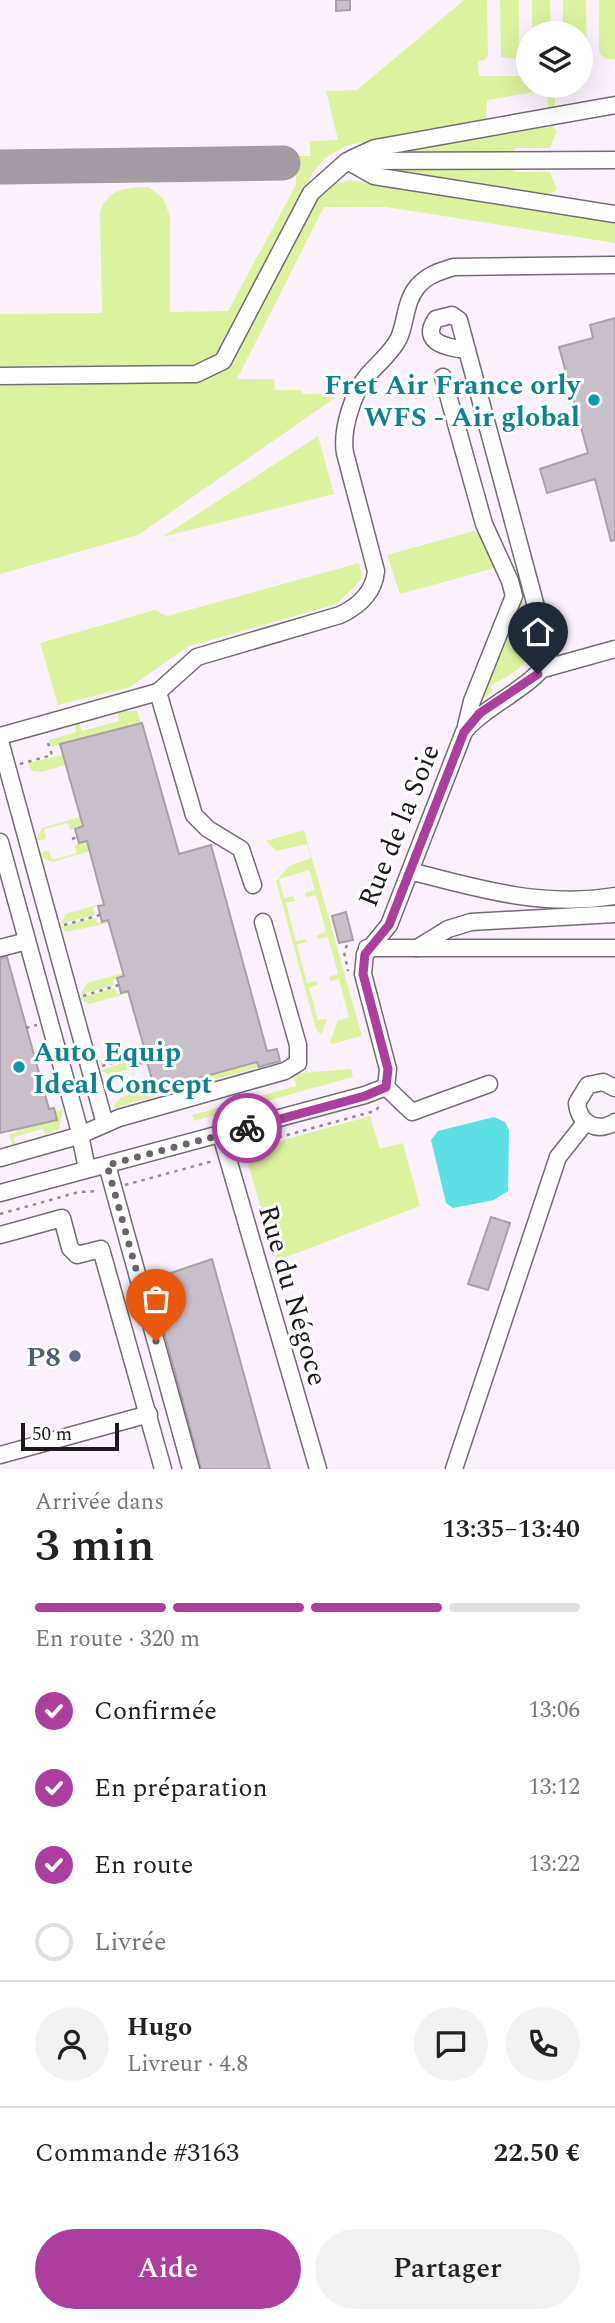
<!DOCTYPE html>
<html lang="fr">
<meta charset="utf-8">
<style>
body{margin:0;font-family:Spectral,serif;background:#f2f2f2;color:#222;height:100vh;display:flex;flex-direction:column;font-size:26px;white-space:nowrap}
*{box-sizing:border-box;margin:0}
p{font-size:23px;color:#767676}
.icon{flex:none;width:38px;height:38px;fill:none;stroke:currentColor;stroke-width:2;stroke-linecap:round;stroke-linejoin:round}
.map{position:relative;height:1469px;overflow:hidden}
.drawer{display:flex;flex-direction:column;background:#fff;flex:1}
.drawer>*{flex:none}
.tools{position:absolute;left:516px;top:21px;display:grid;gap:14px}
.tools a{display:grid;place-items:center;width:77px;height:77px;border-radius:50%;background:#fff;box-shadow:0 7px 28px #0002;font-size:35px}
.scale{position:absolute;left:21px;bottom:18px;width:98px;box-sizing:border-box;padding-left:7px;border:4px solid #1c181c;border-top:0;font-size:19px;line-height:24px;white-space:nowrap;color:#1c181c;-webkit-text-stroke:5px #fff;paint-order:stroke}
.pin{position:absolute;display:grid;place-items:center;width:60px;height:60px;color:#fff;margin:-72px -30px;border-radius:50% 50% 50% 0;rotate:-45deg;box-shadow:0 0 7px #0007}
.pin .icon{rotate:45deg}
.courier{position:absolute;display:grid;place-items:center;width:70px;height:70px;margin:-35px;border:5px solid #ac3f9e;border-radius:50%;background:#fff;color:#222;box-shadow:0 2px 9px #0007}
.head em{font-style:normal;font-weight:600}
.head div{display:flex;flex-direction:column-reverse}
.head{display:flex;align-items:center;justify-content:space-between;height:119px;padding:0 35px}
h1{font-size:46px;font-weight:600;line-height:52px}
.bar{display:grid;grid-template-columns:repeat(4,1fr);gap:10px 7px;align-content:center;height:84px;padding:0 35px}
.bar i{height:9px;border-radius:5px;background:#e0e0e0}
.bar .active{background:#ac3f9e}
.bar p{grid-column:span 4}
.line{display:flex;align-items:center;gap:18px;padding:0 35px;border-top:2px solid #e0e0e0}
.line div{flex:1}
.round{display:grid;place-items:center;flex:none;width:74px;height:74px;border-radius:37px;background:#f2f2f2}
ol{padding:0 35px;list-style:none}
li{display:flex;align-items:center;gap:21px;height:77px}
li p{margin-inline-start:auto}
li .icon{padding:7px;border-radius:50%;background:#ac3f9e;color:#fff;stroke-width:4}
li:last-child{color:#767676}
li i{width:38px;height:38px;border:4px solid #e0e0e0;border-radius:50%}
.action{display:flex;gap:14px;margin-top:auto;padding:14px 35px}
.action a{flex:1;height:80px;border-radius:42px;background:#ac3f9e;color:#fff;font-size:28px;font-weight:600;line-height:80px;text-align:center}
.action a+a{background:#f2f2f2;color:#222}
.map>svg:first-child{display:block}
</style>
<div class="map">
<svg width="615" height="1469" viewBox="0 0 615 1469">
<rect width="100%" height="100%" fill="#fbf1fc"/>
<g fill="#ddf29f">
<path d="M 464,0 L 487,0 L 488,55 L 485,60 L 478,61 L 479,76 L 528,76 L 528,86 L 555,86 L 555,109 L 548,110 L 547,90 L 487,100 L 486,121 L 348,145 L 325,158 L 313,172 L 224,344 L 213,358 L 190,366 L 0,369 L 0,314 L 102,313 L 100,212 C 109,188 125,188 148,187 L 163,198 L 170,216 L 170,312 L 228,311 L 296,185 L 296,156 L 310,156 L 310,141 L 338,140 L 326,91 L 357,90 Z"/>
<path d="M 500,0 L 519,0 L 519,55 L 516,59 L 501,57 Z"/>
<path d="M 532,0 L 550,0 L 551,33 L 532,33 Z"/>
<path d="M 563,0 L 586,0 L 587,54 L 583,59 L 581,33 L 563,33 Z"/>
<path d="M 599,0 L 615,0 L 615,59 L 605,59 L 599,53 Z"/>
<path d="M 549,123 L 557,131 L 550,148 L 515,148 L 513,152 L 377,153 Z"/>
<path d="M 513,168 L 515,172 L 550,172 L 557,189 L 548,196 L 376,170 Z"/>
<path d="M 349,180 L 615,220 L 615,243 L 386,207 L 324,207 L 237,379 L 274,379 L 275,390 L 301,390 L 303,394 L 342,393 L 138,535 L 0,574 L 0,383 L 217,371 L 317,196 L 329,186 Z"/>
<path d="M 318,436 L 334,494 L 162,537 Z"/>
<path d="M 474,531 L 482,535 L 495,568 L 400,594 L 387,555 Z"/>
<path d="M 359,563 L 362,576 L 358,583 L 337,604 L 189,646 L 130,687 L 58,705 L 40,643 L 155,610 L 167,616 Z"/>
<path d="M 518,587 C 523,606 540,643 526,661 C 518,672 501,679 490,686 L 493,691 L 481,700 Z"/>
<path d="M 117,711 L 137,711 L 141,724 L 51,747 L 49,740 L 76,732 L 74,723 L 79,722 L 82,731 L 119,721 Z"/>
<path d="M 63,755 L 66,765 L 41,772 L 32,771 L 28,763 Z"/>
<path d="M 80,817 L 83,826 L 70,830 L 68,823 L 44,829 L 46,839 L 36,841 L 42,828 Z"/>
<path d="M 304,830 L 362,1036 L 332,1044 L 330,1042 L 338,1021 L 349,1017 L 339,979 L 330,981 L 329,977 L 338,974 L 328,937 L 318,939 L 317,935 L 326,932 L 316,895 L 306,897 L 305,893 L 315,890 L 309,870 L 279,879 L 284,898 L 293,896 L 295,901 L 286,903 L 296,941 L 306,939 L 307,942 L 297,945 L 307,983 L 317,981 L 318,985 L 309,988 L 318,1020 L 327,1019 L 321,1035 L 316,1029 L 276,881 L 289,866 L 311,858 L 307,844 L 277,851 L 266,841 Z"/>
<path d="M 87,841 L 90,851 L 53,862 L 43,858 L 40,853 L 49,850 L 52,860 L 77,853 L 75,845 Z"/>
<path d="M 103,903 L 93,908 L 95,915 L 60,924 L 66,914 Z"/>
<path d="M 95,918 L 97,923 L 108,920 L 109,923 L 66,932 L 61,927 Z"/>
<path d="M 123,973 L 124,976 L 113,980 L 114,985 L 80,995 L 87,983 Z"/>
<path d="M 115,988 L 117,994 L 128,991 L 129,993 L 89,1004 L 80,998 Z"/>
<path d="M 143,1043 L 144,1047 L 133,1051 L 134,1056 L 99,1065 L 106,1054 Z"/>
<path d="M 135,1059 L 137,1065 L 148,1064 L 108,1075 L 101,1070 Z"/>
<path d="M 258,1062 L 260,1070 L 257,1068 L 120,1106 L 120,1110 L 113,1106 L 121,1097 Z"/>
<path d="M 351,1069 L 353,1077 L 194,1121 L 192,1115 L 296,1086 L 294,1077 L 299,1073 Z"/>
<path d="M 63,1109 L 59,1129 L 45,1135 L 43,1129 L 14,1137 L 16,1147 L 13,1147 L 9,1134 L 17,1132 L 17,1129 L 56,1120 L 55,1112 Z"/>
<path d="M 370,1116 L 380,1149 L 403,1143 L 420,1206 L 276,1261 L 248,1164 L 251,1155 L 273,1143 Z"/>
</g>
<path fill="#5ce0e6" d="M 494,1117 L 505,1122 L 509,1130 L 508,1191 L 494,1200 L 453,1208 L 446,1203 L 431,1140 L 438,1131 Z"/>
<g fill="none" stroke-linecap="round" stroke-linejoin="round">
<path stroke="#a29ba4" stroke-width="35" d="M 0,167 L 283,163"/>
</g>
<g fill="#c9bfca" stroke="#a9a0ab" stroke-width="2">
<path d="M 336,0 L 350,0 L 350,10 L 336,11 Z"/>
<path d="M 615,318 L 615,540 L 611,541 L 595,479 L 547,493 L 540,469 L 588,453 L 559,347 L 593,338 L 590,325 Z"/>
<path d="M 142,723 L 179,854 L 211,845 L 267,1051 L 277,1049 L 280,1061 L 259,1067 L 257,1062 L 155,1090 L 147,1062 L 139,1064 L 135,1049 L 144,1047 L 128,991 L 121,993 L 119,985 L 117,978 L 124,976 L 108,920 L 102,922 L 98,906 L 104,905 L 87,841 L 79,843 L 75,829 L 83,826 L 60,744 Z"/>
<path d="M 346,912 L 353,940 L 339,943 L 332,916 Z"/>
<path d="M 7,957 L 49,1109 L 54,1108 L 57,1120 L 0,1133 L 0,958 Z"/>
<path d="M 491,1217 L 510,1223 L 488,1290 L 468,1284 Z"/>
<path d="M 212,1259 L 270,1469 L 201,1469 L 150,1280 Z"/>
</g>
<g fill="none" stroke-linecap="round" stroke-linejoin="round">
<defs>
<g id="minor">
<path d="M 351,159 L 375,148 L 615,105"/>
<path d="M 349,162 L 374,176 L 615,214"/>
<path d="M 452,315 L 459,320 L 467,350 C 449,348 419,343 436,319 Z"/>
<path d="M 0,376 L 196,374 L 223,361 L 311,193 L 347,161 L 615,160"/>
<path d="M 443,377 L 484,524 L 510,581 L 514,596 L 472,701 L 466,726"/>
<path d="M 543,669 L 615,649"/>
<path d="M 0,736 L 158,692"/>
<path d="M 0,741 L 105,1124"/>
<path d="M 0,842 L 78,1125 L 87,1169"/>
<path d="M 410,871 C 479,889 543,908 615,896"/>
<path d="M 253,885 L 241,849 L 208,829 L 194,815 L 158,692 L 197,657 L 340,615 C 359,606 374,593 376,571 L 345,453 C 341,430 353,393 367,376 C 378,363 391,354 399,338 C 406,322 405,302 417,287 C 427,275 440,271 454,267 L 615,265"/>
<path d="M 0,948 L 27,941"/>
<path d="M 367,948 L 615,948"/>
<path d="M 417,948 L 448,929 L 471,922 L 615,914"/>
<path d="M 386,1087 L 412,1112 L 489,1084"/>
<path d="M 615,1088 L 603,1082 L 588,1085 L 577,1103 C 579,1124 597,1133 615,1122"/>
<path d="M 221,1135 L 318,1469"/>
<path d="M 0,1158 L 78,1136 L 119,1118 L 285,1071 L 298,1063 L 298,1045 L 263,922"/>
<path d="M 107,1165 L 191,1469"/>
<path d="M 0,1193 L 365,1095 L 386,1087 L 388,1069 L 363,974 L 365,954 L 389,925 L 464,732 C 483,706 544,682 549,655 L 467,350"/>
<path d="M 0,1235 L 62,1218 L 70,1248 L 77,1255 L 101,1249 L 163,1469"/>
<path d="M 0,1455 L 149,1414"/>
<path d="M 454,1469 L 558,1157 L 585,1123"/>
</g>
</defs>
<use href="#minor" stroke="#746b75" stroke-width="19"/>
<g stroke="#948c94" stroke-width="2.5" stroke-dasharray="3.5 5" stroke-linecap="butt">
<path d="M 20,764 L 52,755 L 48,743"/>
<path d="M 72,839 L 77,837"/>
<path d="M 64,925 L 100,915"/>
<path d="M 347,945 L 344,952 L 348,971"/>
<path d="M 83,996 L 119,985"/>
<path d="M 26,1028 L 37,1025"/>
<path d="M 102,1066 L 137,1056"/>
<path d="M 240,1154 L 255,1150 L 269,1140 L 375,1111 L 381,1105"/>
<path d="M 125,1185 L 213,1161"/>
<path d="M 0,1214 L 79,1192 L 98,1191"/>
</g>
<use href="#minor" stroke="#fff" stroke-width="16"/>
</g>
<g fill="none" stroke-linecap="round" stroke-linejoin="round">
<path stroke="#6a646a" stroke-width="7" stroke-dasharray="0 12.6" d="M 156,1341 L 107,1165 L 247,1128"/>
<path stroke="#ac3f9e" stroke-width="9" d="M 247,1128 L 365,1096 L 386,1087 L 388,1069 L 363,974 L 365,954 L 389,925 L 464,732 L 480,713 L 538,674"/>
</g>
<g fill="#0f9aa8" stroke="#fff" stroke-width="2.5">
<circle cx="594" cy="400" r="7"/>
<circle cx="19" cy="1067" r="7"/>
</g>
<circle fill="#5c6f8a" stroke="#fff" stroke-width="2.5" cx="75" cy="1356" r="7"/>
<g text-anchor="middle" stroke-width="6" stroke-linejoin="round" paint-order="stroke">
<g font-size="28" font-weight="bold" fill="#0d838f" stroke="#fff" text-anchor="end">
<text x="580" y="394">Fret Air France orly<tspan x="580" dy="32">WFS - Air global</tspan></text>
<text x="33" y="1061" text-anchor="start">Auto Equip<tspan x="33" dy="32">Ideal Concept</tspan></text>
</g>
<g font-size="28" fill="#1c181c" stroke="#fff">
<text transform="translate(398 825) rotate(-68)" y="10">Rue de la Soie</text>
<text transform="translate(294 1295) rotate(74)" y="10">Rue du Négoce</text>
</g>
<g font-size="28" font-weight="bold" fill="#4e5e75" stroke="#fff" text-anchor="end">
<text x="61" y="1366">P8</text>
</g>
</g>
</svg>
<div class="tools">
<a><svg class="icon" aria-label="layers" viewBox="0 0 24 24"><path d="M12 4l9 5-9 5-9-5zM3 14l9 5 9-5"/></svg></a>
</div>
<div class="scale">50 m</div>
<div class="pin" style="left:156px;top:1341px;background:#ea580c"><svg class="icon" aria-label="bag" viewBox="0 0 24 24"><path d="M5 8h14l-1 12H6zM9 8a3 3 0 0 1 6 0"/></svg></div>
<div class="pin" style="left:538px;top:674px;background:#1f2937"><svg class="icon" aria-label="home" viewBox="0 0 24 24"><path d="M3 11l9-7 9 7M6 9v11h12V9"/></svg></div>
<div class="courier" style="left:247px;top:1128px"><svg class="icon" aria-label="bike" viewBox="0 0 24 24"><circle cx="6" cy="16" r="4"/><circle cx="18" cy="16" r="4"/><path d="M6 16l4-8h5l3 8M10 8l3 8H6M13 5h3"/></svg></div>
</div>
<section class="drawer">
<div class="head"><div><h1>3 min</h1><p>Arrivée dans</p></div><em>13:35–13:40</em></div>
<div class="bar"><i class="active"></i><i class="active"></i><i class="active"></i><i></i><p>En route · 320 m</p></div>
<ol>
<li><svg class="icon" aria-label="check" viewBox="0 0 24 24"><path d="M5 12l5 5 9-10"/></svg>Confirmée<p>13:06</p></li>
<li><svg class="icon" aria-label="check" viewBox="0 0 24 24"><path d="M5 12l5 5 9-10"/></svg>En préparation<p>13:12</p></li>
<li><svg class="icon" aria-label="check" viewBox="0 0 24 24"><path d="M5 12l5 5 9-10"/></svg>En route<p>13:22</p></li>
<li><i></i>Livrée</li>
</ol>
<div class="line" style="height:126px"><a class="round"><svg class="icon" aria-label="person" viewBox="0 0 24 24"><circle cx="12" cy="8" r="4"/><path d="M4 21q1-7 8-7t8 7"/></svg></a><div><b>Hugo</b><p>Livreur · 4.8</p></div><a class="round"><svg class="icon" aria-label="chat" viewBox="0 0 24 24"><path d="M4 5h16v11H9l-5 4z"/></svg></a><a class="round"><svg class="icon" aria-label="phone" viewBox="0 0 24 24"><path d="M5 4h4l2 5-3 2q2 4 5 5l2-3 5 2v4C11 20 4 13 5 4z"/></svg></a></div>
<div class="line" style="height:91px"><div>Commande #3163</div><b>22.50 €</b></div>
<div class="action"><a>Aide</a><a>Partager</a></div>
</section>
